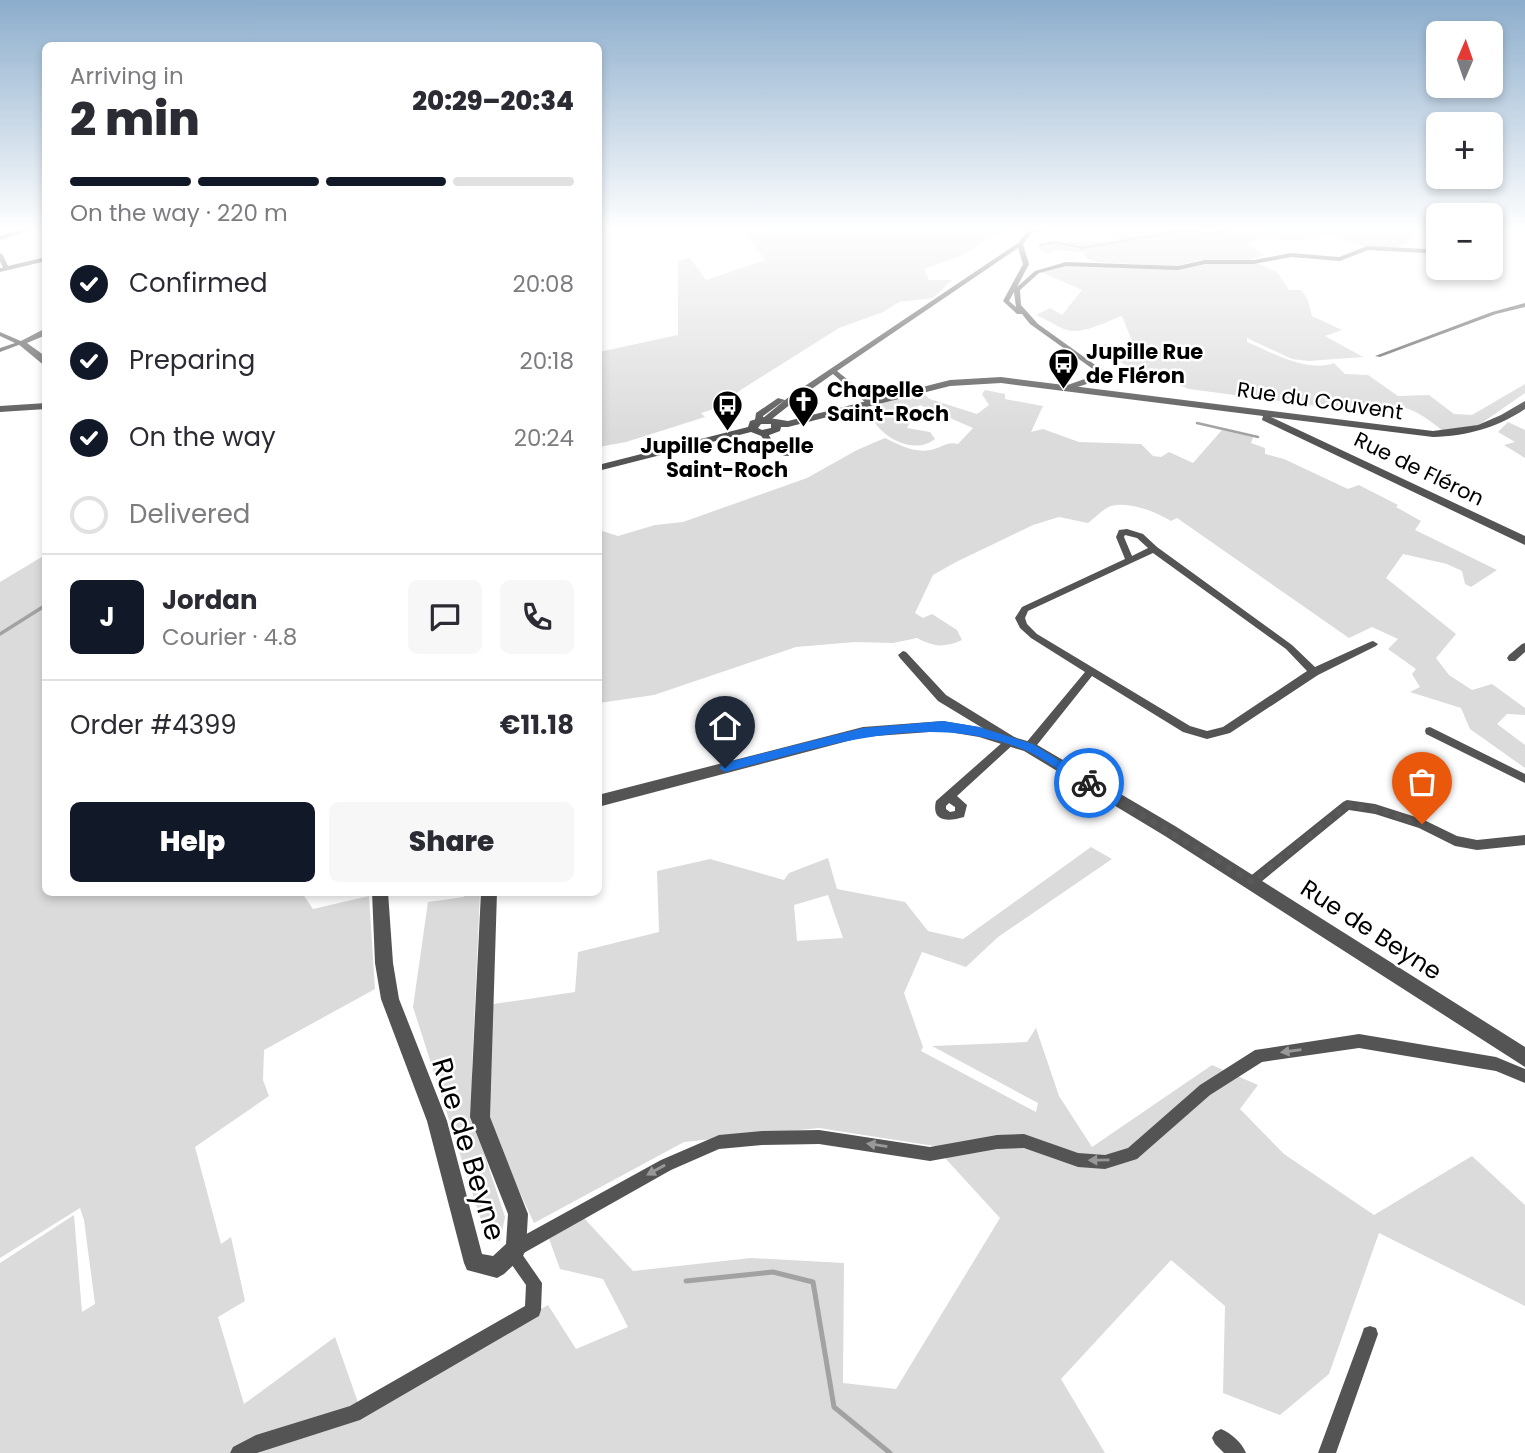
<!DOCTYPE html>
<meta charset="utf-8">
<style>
body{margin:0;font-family:Poppins,sans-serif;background:#f7f7f7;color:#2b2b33;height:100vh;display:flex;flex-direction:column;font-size:26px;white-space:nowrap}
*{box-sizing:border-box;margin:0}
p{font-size:23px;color:#7c7c81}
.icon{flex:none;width:38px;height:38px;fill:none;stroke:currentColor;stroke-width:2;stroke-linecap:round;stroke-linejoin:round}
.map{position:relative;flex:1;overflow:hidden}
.drawer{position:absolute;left:42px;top:42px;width:560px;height:854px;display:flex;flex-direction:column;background:#fff;border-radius:10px;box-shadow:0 4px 10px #0003}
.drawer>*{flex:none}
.needle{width:46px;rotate:2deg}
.tools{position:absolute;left:1426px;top:21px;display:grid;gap:14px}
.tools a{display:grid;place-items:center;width:77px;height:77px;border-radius:10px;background:#fff;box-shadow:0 4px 10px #0003;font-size:35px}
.pin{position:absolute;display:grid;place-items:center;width:60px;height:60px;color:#fff;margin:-72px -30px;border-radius:50% 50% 50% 0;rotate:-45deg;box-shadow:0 0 7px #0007}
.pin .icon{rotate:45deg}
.courier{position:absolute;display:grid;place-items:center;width:70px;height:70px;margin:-35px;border:5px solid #1a73e8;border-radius:50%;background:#fff;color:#222;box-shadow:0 2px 9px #0007}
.head em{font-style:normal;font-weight:800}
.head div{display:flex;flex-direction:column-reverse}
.head{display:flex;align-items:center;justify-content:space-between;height:119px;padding:0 28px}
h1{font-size:46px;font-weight:800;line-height:52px}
.bar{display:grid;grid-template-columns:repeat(4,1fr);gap:10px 7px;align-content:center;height:84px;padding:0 28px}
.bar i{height:9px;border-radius:5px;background:#e1e1e2}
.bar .on{background:#111827}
.bar p{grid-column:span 4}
.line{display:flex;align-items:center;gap:18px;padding:0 28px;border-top:2px solid #e1e1e2}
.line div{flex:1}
.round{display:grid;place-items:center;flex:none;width:74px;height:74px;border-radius:10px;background:#f7f7f7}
ol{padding:0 28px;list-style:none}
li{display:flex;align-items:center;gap:21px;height:77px}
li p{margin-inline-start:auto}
li .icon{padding:7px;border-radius:50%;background:#111827;color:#fff;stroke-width:4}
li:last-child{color:#7c7c81}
li i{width:38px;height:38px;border:4px solid #e1e1e2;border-radius:50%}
.primary-button{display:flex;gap:14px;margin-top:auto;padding:14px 28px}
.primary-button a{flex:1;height:80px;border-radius:10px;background:#111827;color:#fff;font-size:28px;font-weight:800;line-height:80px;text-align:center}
.primary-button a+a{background:#f7f7f7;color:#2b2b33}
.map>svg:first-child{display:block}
</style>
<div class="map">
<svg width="1525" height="1453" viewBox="0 0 1525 1453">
<rect width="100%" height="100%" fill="#fff"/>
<g fill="#dbdbdb" fill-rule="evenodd">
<path d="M 755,228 L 1016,228 L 993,236 L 961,256 L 924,269 L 929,280 L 952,280 L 933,298 L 899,302 L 883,312 L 839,328 L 742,389 L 717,408 L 701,413 L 705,417 L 626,442 L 599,447 L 599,352 L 678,335 L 678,261 L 690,258 L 706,280 L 765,260 L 745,234 Z"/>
<path d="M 1100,228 L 1417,228 L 1410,242 L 1398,247 L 1366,247 L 1331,235 L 1297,241 L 1262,238 L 1248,244 L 1265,255 L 1251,259 L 1254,261 L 1201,260 L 1176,266 L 1203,262 L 1260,264 L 1278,273 L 1289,290 L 1301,290 L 1307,298 L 1312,316 L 1342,330 L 1325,336 L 1363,357 L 1308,361 L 1292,359 L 1247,338 L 1247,342 C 1271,352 1307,373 1334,363 L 1345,374 L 1368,375 L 1398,396 L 1429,395 L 1454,414 L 1472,415 L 1525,384 L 1525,393 L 1476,427 L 1443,431 C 1413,407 1400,400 1362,412 L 1189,389 L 1173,383 L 1169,376 L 1149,370 L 1135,371 L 1095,346 L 1104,344 L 1124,349 L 1132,341 L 1122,316 C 1107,321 1082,335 1067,330 C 1060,328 1044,318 1036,315 L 1050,308 L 1062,315 L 1082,290 L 1041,272 L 1074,264 L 1152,265 L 1096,262 L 1086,258 L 1083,252 L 1053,250 L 1047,255 L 1037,246 L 1048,243 L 1116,241 Z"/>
<path d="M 985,390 L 1005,394 L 1005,399 L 1043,406 L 1031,432 L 1043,429 L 1079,442 L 1141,444 L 1153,456 L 1161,457 L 1169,452 L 1193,463 L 1222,430 L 1253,437 L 1251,443 L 1265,448 L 1265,454 L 1284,459 L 1348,489 L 1359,485 L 1398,505 L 1396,507 L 1421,521 L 1415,530 L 1497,570 L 1471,587 L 1465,584 L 1462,571 L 1447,564 L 1403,554 L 1386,578 L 1456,634 L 1436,658 L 1449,675 L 1472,690 L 1492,684 L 1525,708 L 1525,715 L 1507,714 L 1497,724 L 1525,745 L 1525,768 L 1470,729 L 1461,708 L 1410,692 L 1420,687 L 1412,674 L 1416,669 L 1388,649 L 1398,639 L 1372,627 L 1349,638 L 1177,518 L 1171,521 C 1156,512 1130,501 1111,506 C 1104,508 1095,518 1088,523 L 1059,517 L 1033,525 L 956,562 L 933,575 L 915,613 L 923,618 L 932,614 L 957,630 L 962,640 C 944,648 934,647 917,638 L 893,643 L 855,642 L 796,647 L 654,695 L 599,703 L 599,530 L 618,536 L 655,525 L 683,522 L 807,478 L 857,450 L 885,438 C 899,445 914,453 930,450 C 942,448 946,441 958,444 L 973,428 L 920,405 L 903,417 L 911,421 L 907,428 L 930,432 L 935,439 C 915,455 883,439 872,418 L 881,413 L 877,405 L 921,392 L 930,399 L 977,414 L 989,405 L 982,394 Z"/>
<path d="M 1508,422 L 1525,430 L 1525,458 L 1504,445 L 1515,442 L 1498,432 Z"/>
<path d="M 45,555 L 46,892 L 302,893 L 313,909 L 369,896 L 375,989 L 264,1050 L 263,1080 L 269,1096 L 195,1147 L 221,1244 L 231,1237 L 245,1301 L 218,1317 L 244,1404 L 335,1337 L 361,1411 L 548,1305 L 576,1349 L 628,1327 L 603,1279 L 560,1269 L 547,1233 L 583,1217 L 633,1271 L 751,1258 L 844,1263 L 843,1383 L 896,1389 L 1000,1218 L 934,1146 L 819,1128 L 684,1142 L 534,1223 L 485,1117 L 487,1005 L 575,992 L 578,952 L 659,932 L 657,871 L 710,859 L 784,880 L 789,873 L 828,858 L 837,889 L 905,902 L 928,931 L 963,939 L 1091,847 L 1112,859 L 998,937 L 966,967 L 922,952 L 904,993 L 923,1047 L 921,1051 L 1036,1112 L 1038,1103 L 932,1046 L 1027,1042 L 1036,1028 L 1059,1096 L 1092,1147 L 1212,1065 L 1258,1085 L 1240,1109 L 1284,1154 L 1374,1215 L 1472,1156 L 1525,1205 L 1525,1306 L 1379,1233 L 1329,1374 L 1280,1415 L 1223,1393 L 1225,1306 L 1171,1260 L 1061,1379 L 1105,1453 L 0,1453 L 0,1263 L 74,1215 L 82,1312 L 95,1304 L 84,1220 L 80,1208 L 0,1258 L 0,582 ZM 828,895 L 843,938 L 797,941 L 794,905 Z"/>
<path d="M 465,893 L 480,893 L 472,1068 L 476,1129 L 505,1217 L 500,1241 L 483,1237 L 482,1223 L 413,1007 L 428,902 L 464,897 Z"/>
</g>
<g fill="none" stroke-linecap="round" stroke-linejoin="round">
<path stroke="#a2a2a2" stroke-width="2" d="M 1040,245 L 1055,242 L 1082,248 L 1187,230 L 1213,233 L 1237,228"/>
<path stroke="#a2a2a2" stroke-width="2.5" d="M 1197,423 L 1258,437"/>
<path stroke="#a2a2a2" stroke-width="3.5" d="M 0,634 L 46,605"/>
<path stroke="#a2a2a2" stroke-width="5" d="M 686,1281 L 773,1272 L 813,1282 L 834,1407 L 890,1453"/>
<g fill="#545454" fill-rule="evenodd">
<path d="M 28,228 L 37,228 L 0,240 L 0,236 Z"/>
<path d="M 1040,228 L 1049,228 L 1031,234 L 1023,244 L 1029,264 L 1017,287 L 1035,271 L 1066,262 L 1178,266 L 1205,260 L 1254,260 L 1291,253 L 1339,257 L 1367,246 L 1425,249 L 1438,243 L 1438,247 L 1426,253 L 1368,250 L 1340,261 L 1291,257 L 1254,264 L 1205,264 L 1178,270 L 1066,266 L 1039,273 L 1020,290 L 1021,305 L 1038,324 L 1105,372 L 1096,381 L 1065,391 L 1062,391 L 1062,387 L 1090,377 L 1097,372 L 1030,324 L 1022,314 L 1017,314 L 1003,301 L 1023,264 L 1018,248 L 837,371 L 873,400 L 873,404 L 867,404 L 833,374 L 796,400 L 768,422 L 759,422 L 755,420 L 756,413 L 778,398 L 785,400 L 763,416 L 763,418 L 790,396 L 1018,243 L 1027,232 ZM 1014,292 L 1016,307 L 1009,301 Z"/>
<path d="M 0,253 L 3,255 L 8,266 L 46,257 L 46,261 L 0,272 L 0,268 L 3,268 L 0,261 Z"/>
<path d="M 1525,303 L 1525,307 L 1496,314 L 1380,357 L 1375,356 L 1492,312 Z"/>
<path d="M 0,332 L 23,342 L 24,343 L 0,352 L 0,348 L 15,343 L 0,336 Z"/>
<path d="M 761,432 L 767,432 L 773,442 L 789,452 L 789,456 C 776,456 766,444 760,434 Z"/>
<path d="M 1127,529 L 1143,534 L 1157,547 L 1292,645 L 1315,667 L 1370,642 L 1373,641 L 1378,644 L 1376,646 L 1318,675 L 1230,733 L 1207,739 L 1183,732 L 1092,676 L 1033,750 L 1025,750 L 1024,747 L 1025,744 L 1085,672 L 1031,638 L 1020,628 L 1015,618 L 1022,607 L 1125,559 L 1116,537 L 1119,530 ZM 1125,535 L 1137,538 L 1148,548 L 1132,556 L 1124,537 ZM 1153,553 L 1286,649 L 1307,671 L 1223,727 L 1207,731 L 1190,726 L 1037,634 L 1027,624 L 1025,618 L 1028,611 Z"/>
<path d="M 1525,643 L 1525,652 L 1515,661 L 1509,661 L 1507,658 L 1509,655 L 1522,644 Z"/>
<path d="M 903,651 L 906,652 L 946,695 L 1016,738 L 1017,741 L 957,796 L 967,805 L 964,817 C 948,822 931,822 936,801 L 1004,741 L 938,701 L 900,658 L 898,655 ZM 949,803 L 955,807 L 955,811 L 950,812 L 946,809 L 946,806 Z"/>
<path d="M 1430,727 L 1525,774 L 1525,783 L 1426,734 L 1425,731 L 1426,728 Z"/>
<path d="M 1347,800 L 1375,804 L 1422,819 L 1457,836 L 1477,840 L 1525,835 L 1525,845 L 1477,850 L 1455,846 L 1419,828 L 1375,814 L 1349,810 L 1256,886 L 1252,887 L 1248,886 L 1246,882 L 1248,878 L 1343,802 Z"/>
<path d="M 1359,1034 L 1496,1057 L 1525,1069 L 1525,1083 L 1496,1071 L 1359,1048 L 1262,1062 L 1210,1095 L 1137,1159 L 1105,1169 L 1078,1167 L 1024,1148 L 997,1149 L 930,1161 L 819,1144 L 762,1145 L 719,1149 L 671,1170 L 522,1254 L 542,1283 L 541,1310 L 539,1316 L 360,1420 L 257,1453 L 230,1453 L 233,1447 L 256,1435 L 350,1406 L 525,1306 L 526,1285 L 505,1255 L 510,1243 L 661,1160 L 719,1135 L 762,1131 L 819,1130 L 930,1147 L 997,1135 L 1024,1134 L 1078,1153 L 1105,1155 L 1128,1148 L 1200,1085 L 1255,1050 Z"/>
<path d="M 1370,1326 L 1376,1328 L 1378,1334 L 1336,1453 L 1318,1453 L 1362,1334 L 1364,1328 Z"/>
<path d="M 1221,1429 C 1231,1433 1242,1443 1246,1453 L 1224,1453 L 1215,1444 L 1212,1438 L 1215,1432 Z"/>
</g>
<g fill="#545454" fill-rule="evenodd">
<path d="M 46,328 L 46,335 L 27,343 L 45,356 L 46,367 L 17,343 Z"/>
<path d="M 1001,377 L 1433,431 L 1478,425 L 1501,415 L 1525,401 L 1525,409 C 1497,428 1466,436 1433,437 L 1271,417 L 1525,536 L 1525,545 L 1262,420 L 1263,416 L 1001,383 L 950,386 L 788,427 L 781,427 L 780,431 L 764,437 L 751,432 L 598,471 L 598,465 L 748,427 L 750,421 L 763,417 L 788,421 L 950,380 ZM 761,424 L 771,424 L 771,428 L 762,430 L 758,428 Z"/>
<path d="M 46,403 L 46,409 L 0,412 L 0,406 Z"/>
<path d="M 943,721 L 979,727 L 1034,743 L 1175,826 L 1525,1047 L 1525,1067 L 1165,836 L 1024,751 L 979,737 L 943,731 L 863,737 L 598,807 L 598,795 L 863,727 Z"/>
<path d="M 372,892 L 388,892 L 393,963 L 399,999 L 447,1121 L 482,1254 L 493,1256 L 506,1244 L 508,1214 L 470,1117 L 481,892 L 497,892 L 490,1117 L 528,1214 L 526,1249 L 523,1256 L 504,1274 L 497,1278 L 467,1270 L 464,1263 L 427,1121 L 381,999 L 375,963 Z"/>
</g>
</g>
<defs><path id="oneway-solid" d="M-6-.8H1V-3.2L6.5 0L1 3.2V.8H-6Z" transform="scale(1.75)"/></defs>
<g fill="#989898">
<use href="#oneway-solid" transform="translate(1291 1051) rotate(172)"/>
<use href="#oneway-solid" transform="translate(877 1145) rotate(-171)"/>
<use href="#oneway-solid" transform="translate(1099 1160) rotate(179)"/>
<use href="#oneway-solid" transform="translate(656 1170) rotate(151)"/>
</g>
<linearGradient id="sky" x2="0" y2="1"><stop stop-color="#8cadcc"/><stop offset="0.53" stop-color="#fff"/><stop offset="1" stop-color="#fff" stop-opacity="0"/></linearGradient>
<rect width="1525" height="432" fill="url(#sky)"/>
<path fill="#1a73e8" d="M 943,721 L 979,727 L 1033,744 L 1095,783 L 1089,788 L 1084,786 C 1065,775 1045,759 1025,750 C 926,709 823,747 725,772 L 719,768 L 725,763 L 863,728 Z"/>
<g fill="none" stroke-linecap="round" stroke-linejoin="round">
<path stroke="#595959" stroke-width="7" stroke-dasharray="0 12.6" d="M 1089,783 L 1252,882 L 1347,805 L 1375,809 L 1422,824"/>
</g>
<defs>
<symbol id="bus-pin" viewBox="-11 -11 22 30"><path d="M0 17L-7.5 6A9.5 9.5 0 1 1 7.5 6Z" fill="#000" stroke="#fff"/><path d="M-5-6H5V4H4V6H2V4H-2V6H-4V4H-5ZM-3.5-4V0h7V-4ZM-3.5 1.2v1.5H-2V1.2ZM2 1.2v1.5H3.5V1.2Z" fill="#fff"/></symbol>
<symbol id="church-pin" viewBox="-11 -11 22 30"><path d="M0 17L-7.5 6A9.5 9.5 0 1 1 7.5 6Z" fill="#000" stroke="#fff"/><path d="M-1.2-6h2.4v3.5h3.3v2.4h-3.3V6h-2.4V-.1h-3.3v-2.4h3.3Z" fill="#fff"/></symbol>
</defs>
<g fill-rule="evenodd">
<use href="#bus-pin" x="1046" y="346" width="35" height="47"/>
<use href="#church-pin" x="786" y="384" width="35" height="47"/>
<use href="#bus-pin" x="710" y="388" width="35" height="47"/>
</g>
<g text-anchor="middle" stroke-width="5" stroke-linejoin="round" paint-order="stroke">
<g font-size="21" font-weight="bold" fill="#000" stroke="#fff" text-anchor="start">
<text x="1086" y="359">Jupille Rue<tspan x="1086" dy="24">de Fléron</tspan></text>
<text x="827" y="397">Chapelle<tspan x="827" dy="24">Saint-Roch</tspan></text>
<text x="727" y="453" text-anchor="middle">Jupille Chapelle<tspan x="727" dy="24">Saint-Roch</tspan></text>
</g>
<g font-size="21" fill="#000" stroke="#fff">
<text transform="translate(1320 401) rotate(8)" y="7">Rue du Couvent</text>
<text transform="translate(1419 469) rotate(26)" y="7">Rue de Fléron</text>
</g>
<g font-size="24" fill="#000" stroke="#fff">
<text transform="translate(1371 930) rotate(33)" y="8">Rue de Beyne</text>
</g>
<g font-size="28" fill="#000" stroke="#fff">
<text transform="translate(469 1149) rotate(73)" y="10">Rue de Beyne</text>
</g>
</g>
</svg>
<div class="tools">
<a><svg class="needle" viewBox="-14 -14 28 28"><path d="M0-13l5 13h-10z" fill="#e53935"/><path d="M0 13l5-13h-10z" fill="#7c7c81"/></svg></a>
<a>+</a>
<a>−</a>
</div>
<div class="pin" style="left:1422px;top:824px;background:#ea580c"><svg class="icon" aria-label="bag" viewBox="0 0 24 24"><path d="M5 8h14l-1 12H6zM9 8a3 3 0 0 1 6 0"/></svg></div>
<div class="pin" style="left:725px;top:768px;background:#1f2937"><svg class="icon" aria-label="home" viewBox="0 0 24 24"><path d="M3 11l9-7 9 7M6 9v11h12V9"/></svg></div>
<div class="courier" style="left:1089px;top:783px"><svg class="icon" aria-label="bike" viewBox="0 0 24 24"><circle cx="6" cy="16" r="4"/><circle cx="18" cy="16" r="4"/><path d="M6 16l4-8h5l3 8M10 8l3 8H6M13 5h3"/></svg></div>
<section class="drawer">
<div class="head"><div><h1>2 min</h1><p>Arriving in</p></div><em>20:29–20:34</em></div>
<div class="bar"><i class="on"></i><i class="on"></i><i class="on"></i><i></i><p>On the way · 220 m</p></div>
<ol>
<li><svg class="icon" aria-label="check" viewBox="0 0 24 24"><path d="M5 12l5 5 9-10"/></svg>Confirmed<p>20:08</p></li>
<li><svg class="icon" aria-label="check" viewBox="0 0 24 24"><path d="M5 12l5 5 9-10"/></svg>Preparing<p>20:18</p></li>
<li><svg class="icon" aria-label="check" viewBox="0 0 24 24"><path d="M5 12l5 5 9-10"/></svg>On the way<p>20:24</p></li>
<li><i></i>Delivered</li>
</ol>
<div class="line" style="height:126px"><b class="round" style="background:#111827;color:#fff">J</b><div><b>Jordan</b><p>Courier · 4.8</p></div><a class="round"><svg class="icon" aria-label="chat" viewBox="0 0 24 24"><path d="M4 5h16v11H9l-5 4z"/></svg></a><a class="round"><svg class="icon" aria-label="phone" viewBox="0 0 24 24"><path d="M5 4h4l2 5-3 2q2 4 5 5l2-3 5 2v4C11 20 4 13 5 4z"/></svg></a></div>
<div class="line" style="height:91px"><div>Order #4399</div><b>€11.18</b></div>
<div class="primary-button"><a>Help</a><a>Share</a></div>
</section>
</div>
